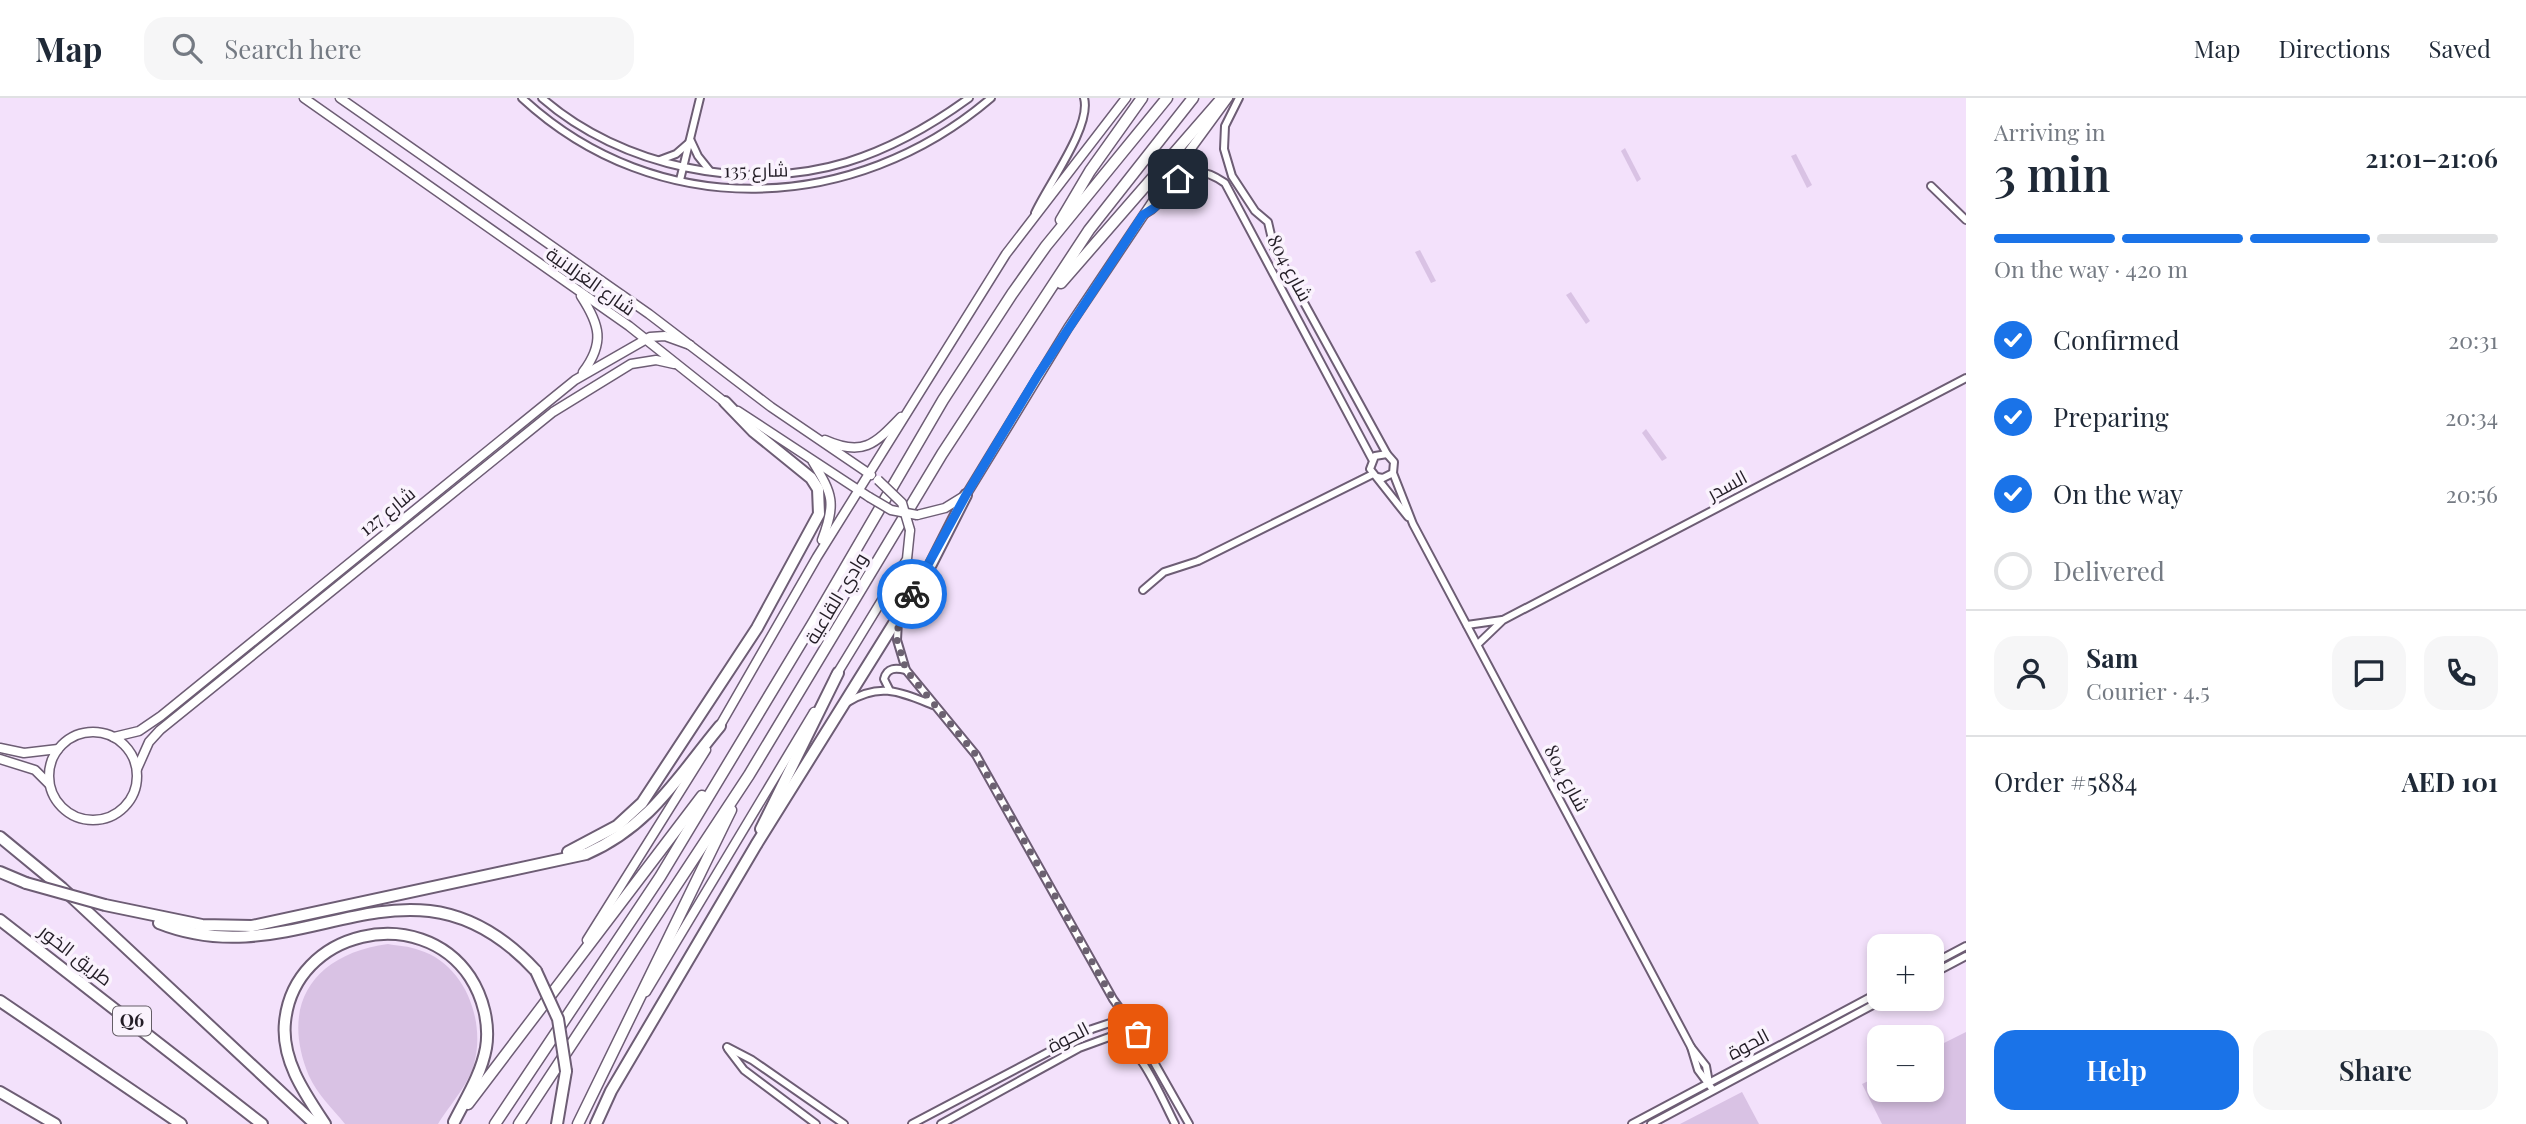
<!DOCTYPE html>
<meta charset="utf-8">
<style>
body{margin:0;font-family:"Playfair Display",Cairo,serif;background:#f6f6f7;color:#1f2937;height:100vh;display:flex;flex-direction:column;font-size:26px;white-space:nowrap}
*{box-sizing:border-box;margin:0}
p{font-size:23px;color:#747a83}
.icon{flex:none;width:38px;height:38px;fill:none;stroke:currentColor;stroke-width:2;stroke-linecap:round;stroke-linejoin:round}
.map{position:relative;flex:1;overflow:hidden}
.details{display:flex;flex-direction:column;background:#fff;width:560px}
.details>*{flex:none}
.buttons{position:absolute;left:1867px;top:836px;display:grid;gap:14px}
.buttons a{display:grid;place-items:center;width:77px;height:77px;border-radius:14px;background:#fff;box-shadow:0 4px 10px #0003;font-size:35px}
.pin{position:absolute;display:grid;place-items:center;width:60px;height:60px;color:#fff;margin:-30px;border-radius:14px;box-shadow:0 4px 10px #0006}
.courier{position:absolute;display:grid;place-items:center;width:70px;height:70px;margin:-35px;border:5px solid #1a73e8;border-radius:50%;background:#fff;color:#222;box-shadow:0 2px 9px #0007}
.headline em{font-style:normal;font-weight:600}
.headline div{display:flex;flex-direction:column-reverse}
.headline{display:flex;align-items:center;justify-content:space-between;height:119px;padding:0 28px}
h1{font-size:46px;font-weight:600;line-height:52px}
.bar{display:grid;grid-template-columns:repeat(4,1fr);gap:10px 7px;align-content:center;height:84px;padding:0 28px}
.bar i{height:9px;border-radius:5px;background:#e0e1e3}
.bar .selected{background:#1a73e8}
.bar p{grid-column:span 4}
.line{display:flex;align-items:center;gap:18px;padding:0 28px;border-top:2px solid #e0e1e3}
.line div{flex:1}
.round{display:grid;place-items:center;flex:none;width:74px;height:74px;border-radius:21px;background:#f6f6f7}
ol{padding:0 28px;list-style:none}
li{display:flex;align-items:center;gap:21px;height:77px}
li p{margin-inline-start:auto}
li .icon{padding:7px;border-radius:50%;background:#1a73e8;color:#fff;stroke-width:4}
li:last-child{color:#747a83}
li i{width:38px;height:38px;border:4px solid #e0e1e3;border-radius:50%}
.primary-button{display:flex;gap:14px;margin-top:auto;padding:14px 28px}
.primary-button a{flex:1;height:80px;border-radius:21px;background:#1a73e8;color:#fff;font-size:28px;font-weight:600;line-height:80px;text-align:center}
.primary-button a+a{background:#f6f6f7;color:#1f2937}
header{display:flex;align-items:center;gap:42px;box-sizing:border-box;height:98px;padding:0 35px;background:#fff;border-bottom:2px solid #e0e1e3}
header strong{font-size:33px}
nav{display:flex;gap:38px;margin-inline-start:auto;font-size:24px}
.search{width:490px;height:63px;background:#f6f6f7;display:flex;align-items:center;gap:18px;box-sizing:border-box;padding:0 24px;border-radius:21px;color:#747a83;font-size:26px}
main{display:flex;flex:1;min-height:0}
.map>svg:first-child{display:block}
</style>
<header>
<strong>Map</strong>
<div class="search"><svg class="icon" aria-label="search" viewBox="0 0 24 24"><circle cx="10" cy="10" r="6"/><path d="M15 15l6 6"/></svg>Search here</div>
<nav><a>Map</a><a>Directions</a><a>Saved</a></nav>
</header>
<main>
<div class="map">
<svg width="1966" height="1026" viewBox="0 0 1966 1026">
<rect width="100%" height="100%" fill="#f3e1fb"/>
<g fill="#d9c2e4">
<path d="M 1625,50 L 1641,81 L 1637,84 L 1621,53 Z"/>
<path d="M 1796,56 L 1812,87 L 1807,90 L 1791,58 Z"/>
<path d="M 1420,152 L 1436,183 L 1431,185 L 1415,154 Z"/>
<path d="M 1571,194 L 1590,223 L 1586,226 L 1566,197 Z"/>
<path d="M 1646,331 L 1667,360 L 1662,363 L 1642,335 Z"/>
<path d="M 388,846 C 398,848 409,848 419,852 C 465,866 486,923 474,966 C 469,986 449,1008 438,1026 L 345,1026 C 333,1011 317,996 309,978 C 279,906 314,856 388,846 Z"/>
<path d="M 1966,934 L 1966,1026 L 1882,1026 L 1862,986 L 1879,978 L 1880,992 L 1932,992 L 1932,951 Z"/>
<path d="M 1742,994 L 1759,1026 L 1680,1026 Z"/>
</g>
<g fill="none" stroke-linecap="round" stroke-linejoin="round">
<defs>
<g id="minor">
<path d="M 522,0 C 657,125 854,117 991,0"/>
<path d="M 542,0 C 621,69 746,95 847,64 C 892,50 932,27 969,0"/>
<path d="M 1239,0 L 1225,28 L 1224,51 L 1232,78 L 1255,113 L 1268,124 L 1274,150 L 1387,356 L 1394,364 L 1393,375 L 1383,380 L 1377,379"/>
<path d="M 660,62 L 676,56 L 691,43 L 698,58 L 710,73"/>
<path d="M 680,82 L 700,0"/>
<path d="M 1931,88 L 1966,122"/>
<path d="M 1035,115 C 1047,88 1092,28 1084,0"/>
<path d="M 1145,116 C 1175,101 1176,52 1225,85 L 1372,361"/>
<path d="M 1387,356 L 1375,358 L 1370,371 L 1408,419"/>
<path d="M 1393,375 L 1413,426 L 1691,949 L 1698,972 L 1713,992"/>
<path d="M 1143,492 L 1164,474 L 1198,463 L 1373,376"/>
<path d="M 898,523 L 897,542 L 906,572 L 976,657 L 1113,901 L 1138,936 L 1189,1026"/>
<path d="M 1467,527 L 1502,522"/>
<path d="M 1478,546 L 1503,522 L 1966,280"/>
<path d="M 889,591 L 884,581 C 887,569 896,570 906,572"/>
<path d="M 848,604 C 880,584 900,594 933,607"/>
<path d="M 1932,866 L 1966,848"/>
<path d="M 1932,876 L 1966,858"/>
<path d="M 727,949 L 752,962 L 844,1026"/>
<path d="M 1691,949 L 1706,968 L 1709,985"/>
<path d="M 728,951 L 744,972 L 816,1026"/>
<path d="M 912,1026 L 1092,931 L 1113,924 L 1129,927"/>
<path d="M 941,1026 L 1079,950 L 1112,938 C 1138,941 1163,1003 1175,1026"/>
<path d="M 1632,1026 L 1880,894"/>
<path d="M 1651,1026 L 1884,901"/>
</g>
<g id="tertiary">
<path d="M 304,0 L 629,228 L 727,306"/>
<path d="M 340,0 L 649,216 L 771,309 L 871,377"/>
<path d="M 581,198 C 600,227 605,245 583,274"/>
<path d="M 738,313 L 869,399"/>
<path d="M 825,342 C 863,359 875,346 901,319"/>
<path d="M 813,364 C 833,397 836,405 822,442"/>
<path d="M 917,417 L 945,410 L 966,397 L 1068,230 L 1157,97 L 1228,0"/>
<path d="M 835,579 L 907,461 L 910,432"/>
<path d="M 718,631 L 817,459 L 1006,156 L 1126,0"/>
<circle cx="93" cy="678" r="44"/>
<path d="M 114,639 L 139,633 L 161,618 L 575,282 L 650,239 L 665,238 L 690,247"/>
<path d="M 0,650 L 24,655 L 58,651"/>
<path d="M 0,661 L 35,672 L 49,686"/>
<path d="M 137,671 L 149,644 L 160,632 L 553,314 L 631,266 L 656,262 L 674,266"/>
<path d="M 587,842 L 706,652"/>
<path d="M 646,894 L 814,614"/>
</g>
<g id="primary">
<path d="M 1061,122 L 1090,73 L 1142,0"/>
<path d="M 1061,185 L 1222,0"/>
<path d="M 468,1006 L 702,698"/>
<path d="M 495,1026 L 660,779 L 813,525 L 943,302 L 1012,196 L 1046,148 L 1167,0"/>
<path d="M 519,1026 L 749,677 L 942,356 L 1089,132 L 1193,0"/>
<path d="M 578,1026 L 731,712"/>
</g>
<g id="motorway">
<path d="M 761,731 L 838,575"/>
<path d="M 0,739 L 62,790 L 315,1026"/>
<path d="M 568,754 L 617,728 L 642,705 L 757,530 L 819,416 L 818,391 L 811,380 L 753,333 L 725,304"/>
<path d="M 0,774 L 26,785"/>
<path d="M 105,807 L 202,827 L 252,828 L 586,756 C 650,728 677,680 720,628"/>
<path d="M 0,822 L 262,1026"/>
<path d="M 159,825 C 302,882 409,735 536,873"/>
<path d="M 0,903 L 181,1026"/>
<path d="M 0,994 L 55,1026"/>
<path d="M 325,1026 C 305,996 281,962 285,924 C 294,832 420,804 470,879 C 483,899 490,926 486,950 C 481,977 466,1000 454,1024"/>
<path d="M 557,1026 L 566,973"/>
<path d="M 596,1026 L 611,993 L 756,747 L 931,466 L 966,397"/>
</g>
</defs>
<use href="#minor" stroke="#6d5d74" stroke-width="10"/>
<use href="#tertiary" stroke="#6d5d74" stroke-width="11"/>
<use href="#primary" stroke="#6d5d74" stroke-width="13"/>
<use href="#motorway" stroke="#6d5d74" stroke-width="14"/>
<use href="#minor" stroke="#fff" stroke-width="6"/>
<use href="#tertiary" stroke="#fff" stroke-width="8"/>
<use href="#primary" stroke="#fff" stroke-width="10"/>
<use href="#motorway" stroke="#fff" stroke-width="10"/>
<defs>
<g id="tertiary-bridge">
<path d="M 878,382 L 902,405 L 910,432"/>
<path d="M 869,399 L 891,412 L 917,417"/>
</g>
<g id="motorway-bridge">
<path d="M 26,785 L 105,807"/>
<path d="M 536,873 L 558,921 L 566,973"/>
</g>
</defs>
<use href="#tertiary-bridge" stroke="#6d5d74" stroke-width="11" stroke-linecap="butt"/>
<use href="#motorway-bridge" stroke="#6d5d74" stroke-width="14" stroke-linecap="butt"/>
<use href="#tertiary-bridge" stroke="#fff" stroke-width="8"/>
<use href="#motorway-bridge" stroke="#fff" stroke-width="10"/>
</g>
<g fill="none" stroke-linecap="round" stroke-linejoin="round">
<path stroke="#6c6271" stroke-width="7" stroke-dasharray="0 12.6" d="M 912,496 L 899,517 L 897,542 L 906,572 L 976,657 L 1113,901 L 1138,936"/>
<path stroke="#1a73e8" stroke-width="9" d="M 912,496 L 966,397 L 1038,277 L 1143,117 L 1154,110 L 1178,81"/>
</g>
<g text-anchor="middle" stroke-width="7" stroke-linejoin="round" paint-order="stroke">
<rect fill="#faf3fd" stroke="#645d66" stroke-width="2" x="113" y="908.5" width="38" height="29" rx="5"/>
<g font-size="18" font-weight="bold" fill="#231d26">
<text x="132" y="929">Q6</text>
</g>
<g font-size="19" fill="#231d26" stroke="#faf3fd">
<text transform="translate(756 72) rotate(-1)" y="7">شارع 135</text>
<text transform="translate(1290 170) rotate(62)" y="7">شارع 804</text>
<text transform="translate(591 183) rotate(35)" y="7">شارع الغزلانية</text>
<text transform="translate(1727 387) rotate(-28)" y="7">السدر</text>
<text transform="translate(387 413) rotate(-39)" y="7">شارع 127</text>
<text transform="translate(836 500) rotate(-59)" y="7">وادي القاعية</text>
<text transform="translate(1567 680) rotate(62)" y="7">شارع 804</text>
<text transform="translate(76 857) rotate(38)" y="7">طريق الخور</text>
<text transform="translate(1068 939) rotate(-27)" y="7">الحوة</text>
<text transform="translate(1748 946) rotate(-28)" y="7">الحوة</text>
</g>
</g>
</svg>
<div class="buttons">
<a>+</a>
<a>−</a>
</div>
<div class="pin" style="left:1138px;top:936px;background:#ea580c"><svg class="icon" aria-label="bag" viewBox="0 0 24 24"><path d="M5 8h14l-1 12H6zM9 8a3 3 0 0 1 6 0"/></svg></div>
<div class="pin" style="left:1178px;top:81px;background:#1f2937"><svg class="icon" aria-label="home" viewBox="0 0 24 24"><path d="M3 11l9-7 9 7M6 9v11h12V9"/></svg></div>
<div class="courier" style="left:912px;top:496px"><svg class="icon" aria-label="bike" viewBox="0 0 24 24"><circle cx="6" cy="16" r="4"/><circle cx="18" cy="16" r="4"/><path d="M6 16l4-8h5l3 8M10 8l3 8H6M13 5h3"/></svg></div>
</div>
<section class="details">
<div class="headline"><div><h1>3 min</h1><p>Arriving in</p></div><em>21:01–21:06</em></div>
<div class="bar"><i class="selected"></i><i class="selected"></i><i class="selected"></i><i></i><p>On the way · 420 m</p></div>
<ol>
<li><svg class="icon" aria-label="check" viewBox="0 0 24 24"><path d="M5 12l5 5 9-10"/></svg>Confirmed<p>20:31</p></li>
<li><svg class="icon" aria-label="check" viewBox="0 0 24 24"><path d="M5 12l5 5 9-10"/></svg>Preparing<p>20:34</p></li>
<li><svg class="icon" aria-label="check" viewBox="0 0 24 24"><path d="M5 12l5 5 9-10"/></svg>On the way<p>20:56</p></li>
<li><i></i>Delivered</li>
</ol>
<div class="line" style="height:126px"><a class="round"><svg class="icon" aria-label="person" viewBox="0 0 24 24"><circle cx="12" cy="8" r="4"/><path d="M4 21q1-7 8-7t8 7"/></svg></a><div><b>Sam</b><p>Courier · 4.5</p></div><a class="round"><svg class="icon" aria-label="chat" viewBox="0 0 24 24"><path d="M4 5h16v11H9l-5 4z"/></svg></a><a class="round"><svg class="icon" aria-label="phone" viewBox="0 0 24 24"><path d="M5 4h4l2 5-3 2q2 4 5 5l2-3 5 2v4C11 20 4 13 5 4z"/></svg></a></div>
<div class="line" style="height:91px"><div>Order #5884</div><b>AED 101</b></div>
<div class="primary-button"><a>Help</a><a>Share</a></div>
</section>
</main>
